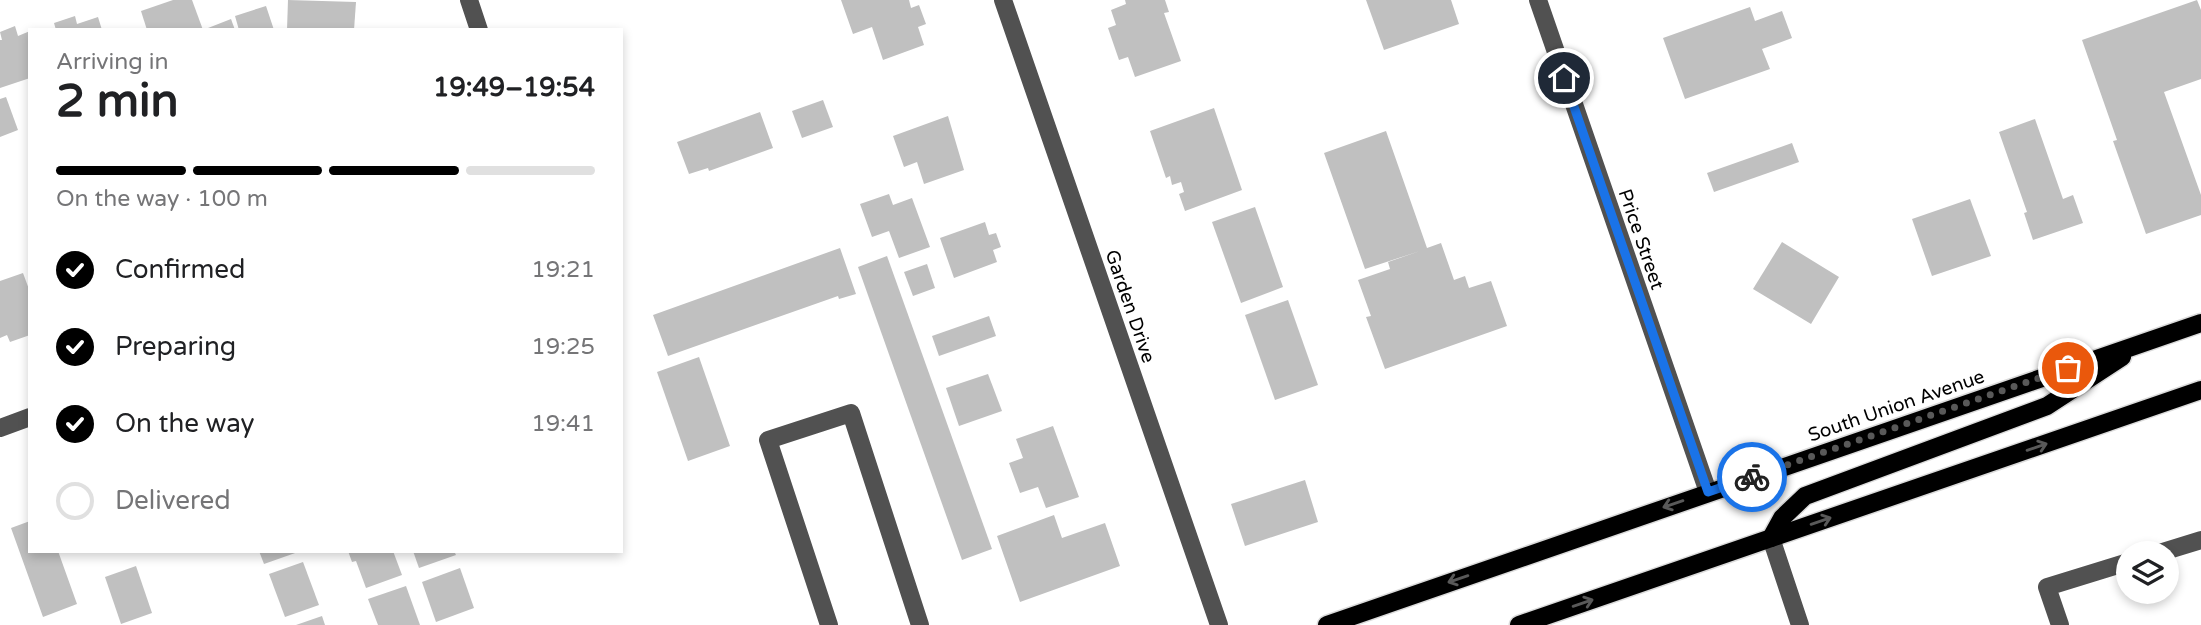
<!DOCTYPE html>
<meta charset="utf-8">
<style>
body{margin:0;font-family:"Varela Round",sans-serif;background:#f2f2f2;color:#202124;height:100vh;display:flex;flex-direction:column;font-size:26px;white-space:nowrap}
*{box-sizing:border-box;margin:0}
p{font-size:23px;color:#757577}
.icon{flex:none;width:38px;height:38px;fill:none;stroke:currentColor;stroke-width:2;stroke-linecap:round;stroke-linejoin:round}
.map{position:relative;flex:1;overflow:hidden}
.sheet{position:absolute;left:28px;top:28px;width:595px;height:525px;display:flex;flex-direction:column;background:#fff;border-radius:0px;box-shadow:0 4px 10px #0003}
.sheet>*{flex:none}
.controls{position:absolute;left:2116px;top:541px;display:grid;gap:14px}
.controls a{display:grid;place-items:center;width:63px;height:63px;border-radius:50%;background:#fff;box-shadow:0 4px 10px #0003;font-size:35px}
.pin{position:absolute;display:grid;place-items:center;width:60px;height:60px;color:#fff;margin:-30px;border:4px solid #fff;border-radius:50%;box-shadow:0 2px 7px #0007}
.courier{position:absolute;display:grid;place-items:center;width:70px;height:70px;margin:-35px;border:5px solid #1a73e8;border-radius:50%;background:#fff;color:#222;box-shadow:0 2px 9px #0007}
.overview em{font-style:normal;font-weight:700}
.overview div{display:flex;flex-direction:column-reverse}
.overview{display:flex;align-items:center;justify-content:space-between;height:119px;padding:0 28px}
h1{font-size:46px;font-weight:700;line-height:52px}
.bar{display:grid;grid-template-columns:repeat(4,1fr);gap:10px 7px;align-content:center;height:84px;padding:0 28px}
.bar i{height:9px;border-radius:5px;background:#e0e0e0}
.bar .current{background:#000}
.bar p{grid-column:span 4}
ol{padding:0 28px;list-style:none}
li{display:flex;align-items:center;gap:21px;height:77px}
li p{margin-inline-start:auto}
li .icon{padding:7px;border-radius:50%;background:#000;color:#fff;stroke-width:4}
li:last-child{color:#757577}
li i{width:38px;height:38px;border:4px solid #e0e0e0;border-radius:50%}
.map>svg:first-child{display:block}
</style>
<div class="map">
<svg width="2201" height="625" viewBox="0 0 2201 625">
<rect width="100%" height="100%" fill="#fff"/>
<g fill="#c0c0c0">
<path d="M 173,0 L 192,0 L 203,30 L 147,30 L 141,11 Z"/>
<path d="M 288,0 L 356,2 L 354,30 L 287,30 Z"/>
<path d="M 841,0 L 909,0 L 911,8 L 919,5 L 926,24 L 918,27 L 924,45 L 883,60 L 872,27 L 853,34 Z"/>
<path d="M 1125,0 L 1165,0 L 1169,12 L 1164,13 L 1181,61 L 1135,77 L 1128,57 L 1119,60 L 1108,28 L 1116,25 L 1111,10 L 1126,4 Z"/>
<path d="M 1366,0 L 1451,0 L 1459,24 L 1384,50 Z"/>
<path d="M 2197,0 L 2201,10 L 2201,79 L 2164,92 L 2201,195 L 2201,215 L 2146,234 L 2113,141 L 2117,140 L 2082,40 Z"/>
<path d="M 266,6 L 274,30 L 239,30 L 235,16 Z"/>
<path d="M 1750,7 L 1755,21 L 1782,11 L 1792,38 L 1762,49 L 1770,69 L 1685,99 L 1663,38 Z"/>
<path d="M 75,16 L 77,24 L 98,17 L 102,30 L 56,30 L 54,23 Z"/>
<path d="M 231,19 L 235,30 L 209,30 L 208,28 Z"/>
<path d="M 15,26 L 18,36 L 30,31 L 30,78 L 0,88 L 0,40 L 2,40 L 0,32 Z"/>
<path d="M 6,97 L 18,130 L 0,137 L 0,99 Z"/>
<path d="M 823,100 L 833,127 L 802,138 L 792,111 Z"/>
<path d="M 1214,108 L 1242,190 L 1185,211 L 1179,194 L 1184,192 L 1181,182 L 1172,185 L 1170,176 L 1166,178 L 1150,131 Z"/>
<path d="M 760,112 L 773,148 L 709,171 L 708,168 L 689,174 L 677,142 Z"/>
<path d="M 948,116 L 964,170 L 924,184 L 917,162 L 904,167 L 893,136 Z"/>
<path d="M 2035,119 L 2063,199 L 2073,195 L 2083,223 L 2033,240 L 2024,213 L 2027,212 L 1999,132 Z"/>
<path d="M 1386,131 L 1427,248 L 1441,243 L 1454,280 L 1465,276 L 1469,288 L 1491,281 L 1507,326 L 1385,369 L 1366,317 L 1371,316 L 1358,280 L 1390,269 L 1388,262 L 1420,251 L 1365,269 L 1324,153 Z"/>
<path d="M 1792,143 L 1799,162 L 1714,192 L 1707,173 Z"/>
<path d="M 889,194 L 893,205 L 912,198 L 930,247 L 899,258 L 889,231 L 872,237 L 860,204 Z"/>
<path d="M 1970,199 L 1991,256 L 1932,276 L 1912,219 Z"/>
<path d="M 1255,207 L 1283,287 L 1241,303 L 1212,222 Z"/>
<path d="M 985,222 L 989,235 L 996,233 L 1001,247 L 993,250 L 997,262 L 954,278 L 940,238 Z"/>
<path d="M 1782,242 L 1839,277 L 1811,324 L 1753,289 Z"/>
<path d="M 840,248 L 856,294 L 839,299 L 838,296 L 668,356 L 653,315 Z"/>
<path d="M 887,256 L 992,549 L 962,560 L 858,267 Z"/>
<path d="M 927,264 L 935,288 L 913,296 L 904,272 Z"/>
<path d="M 23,273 L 30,292 L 30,335 L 10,342 L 7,335 L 0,338 L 0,281 Z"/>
<path d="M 1288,300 L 1318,385 L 1275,400 L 1245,315 Z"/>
<path d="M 989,316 L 996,336 L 939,356 L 932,336 Z"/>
<path d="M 699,357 L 730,446 L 688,461 L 657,372 Z"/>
<path d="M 988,374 L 1002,411 L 959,426 L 946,388 Z"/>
<path d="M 1053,426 L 1079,497 L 1046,508 L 1038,487 L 1020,493 L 1009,463 L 1023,458 L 1016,439 Z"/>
<path d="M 1305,480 L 1318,522 L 1245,546 L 1231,504 Z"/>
<path d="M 1054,515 L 1062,538 L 1105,523 L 1120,566 L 1020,602 L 997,536 Z"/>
<path d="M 30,521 L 30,551 L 58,551 L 77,604 L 43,617 L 11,528 Z"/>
<path d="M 259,551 L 297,551 L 298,552 L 264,564 Z"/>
<path d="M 348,551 L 393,551 L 402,575 L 366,588 L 356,561 L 352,562 Z"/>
<path d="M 413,551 L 454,551 L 456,555 L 419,568 Z"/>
<path d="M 303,562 L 319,605 L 285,617 L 269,574 Z"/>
<path d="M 136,566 L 152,613 L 121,624 L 105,577 Z"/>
<path d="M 460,568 L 474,608 L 436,622 L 422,582 Z"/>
<path d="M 406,586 L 420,625 L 378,625 L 368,599 Z"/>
<path d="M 322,616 L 325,625 L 296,625 Z"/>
</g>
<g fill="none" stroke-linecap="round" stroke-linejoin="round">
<defs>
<g id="major">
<path d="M 1771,538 L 1782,518 L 1805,496 L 2047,406 L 2122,357"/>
<path d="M 1327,625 L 2201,323"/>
<path d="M 1519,625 L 2201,390"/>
</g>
</defs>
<use href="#major" stroke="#dbdbdb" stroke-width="21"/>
<g stroke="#515151" stroke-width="18">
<path d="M 469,0 L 479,30"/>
<path d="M 1003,0 L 1219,625"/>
<path d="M 1538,0 L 1708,492"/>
<path d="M 0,428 L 30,417"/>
<path d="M 1771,538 L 1800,625"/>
<path d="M 2159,553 L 2201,540"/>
<path d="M 829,625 L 768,440 L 851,413 L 920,625"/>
<path d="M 2060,625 L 2047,587 L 2128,562"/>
</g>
<use href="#major" stroke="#000" stroke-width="18"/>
</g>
<defs><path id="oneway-shaft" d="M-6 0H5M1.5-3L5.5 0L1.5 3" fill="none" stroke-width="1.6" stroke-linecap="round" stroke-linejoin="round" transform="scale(1.75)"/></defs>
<g stroke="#595959">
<use href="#oneway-shaft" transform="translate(2037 447) rotate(-19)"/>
<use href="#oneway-shaft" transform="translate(1673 504) rotate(161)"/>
<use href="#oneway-shaft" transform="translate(1821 521) rotate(-19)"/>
<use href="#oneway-shaft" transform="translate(1458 579) rotate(161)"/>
<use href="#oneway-shaft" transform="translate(1583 603) rotate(-19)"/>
</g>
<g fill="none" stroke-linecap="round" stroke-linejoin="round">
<path stroke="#595959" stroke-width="7" stroke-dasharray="0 12.6" d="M 1752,477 L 2068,368"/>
<path stroke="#1a73e8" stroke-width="9" d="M 1564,78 L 1708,492 L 1752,477"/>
</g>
<g text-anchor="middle" stroke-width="6" stroke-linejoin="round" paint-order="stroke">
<g font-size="19" fill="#000" stroke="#fff">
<text transform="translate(1642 239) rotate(71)" y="7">Price Street</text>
<text transform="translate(1131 306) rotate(71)" y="7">Garden Drive</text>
<text transform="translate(1896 405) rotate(-19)" y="7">South Union Avenue</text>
</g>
</g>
</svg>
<div class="controls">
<a><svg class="icon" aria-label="layers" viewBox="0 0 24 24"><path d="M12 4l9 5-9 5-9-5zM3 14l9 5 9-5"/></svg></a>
</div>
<div class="pin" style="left:2068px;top:368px;background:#ea580c"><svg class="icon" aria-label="bag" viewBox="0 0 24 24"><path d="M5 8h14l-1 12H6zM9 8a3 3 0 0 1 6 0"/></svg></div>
<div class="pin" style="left:1564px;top:78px;background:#1f2937"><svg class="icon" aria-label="home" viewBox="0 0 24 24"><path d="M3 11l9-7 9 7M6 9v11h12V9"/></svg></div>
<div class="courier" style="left:1752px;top:477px"><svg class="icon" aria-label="bike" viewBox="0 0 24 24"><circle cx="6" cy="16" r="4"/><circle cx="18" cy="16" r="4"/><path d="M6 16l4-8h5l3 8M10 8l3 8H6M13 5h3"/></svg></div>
<section class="sheet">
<div class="overview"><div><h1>2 min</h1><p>Arriving in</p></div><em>19:49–19:54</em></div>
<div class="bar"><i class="current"></i><i class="current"></i><i class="current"></i><i></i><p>On the way · 100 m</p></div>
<ol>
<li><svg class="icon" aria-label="check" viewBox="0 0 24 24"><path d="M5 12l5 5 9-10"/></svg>Confirmed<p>19:21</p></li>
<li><svg class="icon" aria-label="check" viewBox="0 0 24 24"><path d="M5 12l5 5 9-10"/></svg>Preparing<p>19:25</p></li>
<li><svg class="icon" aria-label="check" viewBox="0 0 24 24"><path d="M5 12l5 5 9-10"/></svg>On the way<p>19:41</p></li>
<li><i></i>Delivered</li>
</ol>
</section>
</div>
